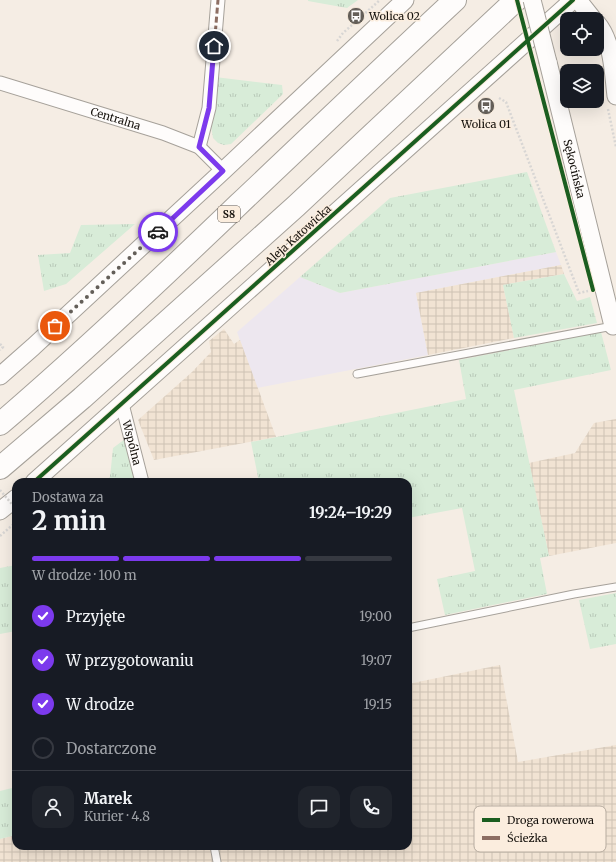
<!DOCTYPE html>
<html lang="pl">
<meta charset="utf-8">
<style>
body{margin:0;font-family:Merriweather,serif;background:#20242c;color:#f1f3f6;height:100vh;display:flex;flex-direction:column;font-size:15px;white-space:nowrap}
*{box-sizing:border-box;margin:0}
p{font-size:13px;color:#9ea1a6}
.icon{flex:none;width:22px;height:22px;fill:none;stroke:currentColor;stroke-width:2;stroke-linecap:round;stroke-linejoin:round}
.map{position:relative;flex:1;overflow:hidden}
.panel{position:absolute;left:12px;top:478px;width:400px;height:372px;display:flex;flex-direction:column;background:#171b24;border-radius:12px;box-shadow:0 4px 16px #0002}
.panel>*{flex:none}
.controls{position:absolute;left:560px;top:12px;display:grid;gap:8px}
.controls a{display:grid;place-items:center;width:44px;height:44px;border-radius:8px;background:#171b24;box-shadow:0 4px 16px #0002;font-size:20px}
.pin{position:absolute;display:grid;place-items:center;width:34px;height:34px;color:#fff;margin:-17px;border:2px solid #fff;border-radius:50%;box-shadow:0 1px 4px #0007}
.courier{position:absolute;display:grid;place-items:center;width:40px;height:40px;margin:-20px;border:3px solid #7c3aed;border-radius:50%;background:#fff;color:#222;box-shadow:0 1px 5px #0007}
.summary em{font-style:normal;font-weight:700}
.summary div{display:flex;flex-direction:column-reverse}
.summary{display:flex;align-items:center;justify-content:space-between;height:68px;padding:0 20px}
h1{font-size:26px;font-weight:700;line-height:30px}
.bar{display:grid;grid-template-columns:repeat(4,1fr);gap:6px 4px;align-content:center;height:48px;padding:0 20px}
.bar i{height:5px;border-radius:3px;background:#363941}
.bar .on{background:#7c3aed}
.bar p{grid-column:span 4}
.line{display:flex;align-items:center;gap:10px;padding:0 20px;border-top:1px solid #363941}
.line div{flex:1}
.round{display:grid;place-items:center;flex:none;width:42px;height:42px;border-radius:12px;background:#20242c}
ol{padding:0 20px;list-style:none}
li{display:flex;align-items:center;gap:12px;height:44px}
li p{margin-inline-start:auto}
li .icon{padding:4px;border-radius:50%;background:#7c3aed;color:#fff;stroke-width:4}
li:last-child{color:#9ea1a6}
li i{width:22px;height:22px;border:2px solid #363941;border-radius:50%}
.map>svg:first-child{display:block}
</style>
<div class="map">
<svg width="616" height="862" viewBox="0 0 616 862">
<defs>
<pattern id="industrial-grid" width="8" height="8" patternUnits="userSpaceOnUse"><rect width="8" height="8" fill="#f1e3d3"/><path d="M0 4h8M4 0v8" fill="none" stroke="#cec2b4"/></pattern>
<pattern id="grass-tufts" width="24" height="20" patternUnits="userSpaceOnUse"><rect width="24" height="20" fill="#d8ecd8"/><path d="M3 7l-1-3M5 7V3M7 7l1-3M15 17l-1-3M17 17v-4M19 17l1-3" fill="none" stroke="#b8c9b8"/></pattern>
</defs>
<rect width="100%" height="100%" fill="#f5ede4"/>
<path fill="#ede7ef" d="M 556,252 L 561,265 L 416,293 L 428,355 L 257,388 L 237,332 L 300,277 L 340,293 Z"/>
<g fill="url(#industrial-grid)">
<path d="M 561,265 L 564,274 L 503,285 L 514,338 L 428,355 L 416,293 Z"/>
<path d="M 224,329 L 234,344 L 240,340 L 276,437 L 154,460 L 138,420 L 192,372 L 211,352 L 209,341 Z"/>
<path d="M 616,419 L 616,543 L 549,556 L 529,463 L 575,453 L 594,423 Z"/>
<path d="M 500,665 L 518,762 L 616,745 L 616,862 L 0,862 L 0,839 L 16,835 L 16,846 L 408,846 L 408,684 Z"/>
</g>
<g fill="url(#grass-tufts)">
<path d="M 308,0 L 358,0 L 347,8 L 308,1 Z"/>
<path d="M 215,77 L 282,85 L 283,94 L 231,144 L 224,145 L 218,143 L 213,138 L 211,126 Z"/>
<path d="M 527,172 L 556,252 L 340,293 L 300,277 L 390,198 Z"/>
<path d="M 135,224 L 66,284 L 44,291 L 38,255 L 70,253 L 81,225 Z"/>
<path d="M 564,274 L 577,301 L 590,297 L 597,323 L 514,338 L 503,285 Z"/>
<path d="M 601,332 L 611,370 L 514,390 L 549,556 L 540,558 L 547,594 L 445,615 L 437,579 L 475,571 L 462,508 L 408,518 L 408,482 L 259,482 L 251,442 L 466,399 L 459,360 Z"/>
<path d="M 125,439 L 138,482 L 105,482 L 110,477 L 113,448 Z"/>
<path d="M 16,565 L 16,631 L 0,634 L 0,568 Z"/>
<path d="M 616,593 L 616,644 L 590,649 L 579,600 Z"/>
<path d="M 16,787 L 16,835 L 0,839 L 0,791 Z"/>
</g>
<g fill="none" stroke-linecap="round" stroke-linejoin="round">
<defs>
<g id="service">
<path d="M 357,374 L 613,326"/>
<path d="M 408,628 L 574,594 L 616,587"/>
<path d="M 214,846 L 217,862"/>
</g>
<g id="minor">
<path id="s1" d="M 0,83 L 163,133 L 199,147 L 223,171"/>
<path d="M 199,147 L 209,108 L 218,0"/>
<path id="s2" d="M 122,404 L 142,482"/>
</g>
<g id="tertiary">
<path d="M 578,0 L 593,19"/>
<path d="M 597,23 C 613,42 613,72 616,96"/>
<path id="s3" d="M 548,62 L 613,326 L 616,325"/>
<path d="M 0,376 L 33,347 L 223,171 L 405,0"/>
<path d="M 34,482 L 297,247 L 573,0"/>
<path d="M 0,511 L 16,498"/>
</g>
<g id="motorway">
<path d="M 0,424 C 83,353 161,279 239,204 C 311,136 383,67 455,0"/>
<path d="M 0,468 L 82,398 L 296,206 L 516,0"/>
</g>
</defs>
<use href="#service" stroke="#a6a19a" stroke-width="9"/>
<use href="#minor" stroke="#a6a19a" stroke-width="15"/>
<use href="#tertiary" stroke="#a6a19a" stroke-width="19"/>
<use href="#motorway" stroke="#a6a19a" stroke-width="24"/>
<g stroke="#d8d6d4" stroke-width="2.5" stroke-dasharray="2 2" stroke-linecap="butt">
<path d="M 337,41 L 343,33 L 380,0"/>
<path d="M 499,98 L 506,102 L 579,293 L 588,291"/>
<path d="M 608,109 L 616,147"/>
<path d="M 0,344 L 3,347 L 0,350"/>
<path d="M 0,536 L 16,522"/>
</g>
<use href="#service" stroke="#fefcfb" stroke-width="7"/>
<use href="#minor" stroke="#fefcfb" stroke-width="13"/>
<use href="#tertiary" stroke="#fefcfb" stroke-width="17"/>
<use href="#motorway" stroke="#fefcfb" stroke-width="22"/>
<defs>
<path id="tertiary-bridge" d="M 532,0 L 548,62"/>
</defs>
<use href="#tertiary-bridge" stroke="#a6a19a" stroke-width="19" stroke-linecap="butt"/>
<path stroke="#d8d6d4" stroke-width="2.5" stroke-dasharray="2 2" stroke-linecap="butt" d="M 0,490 L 16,509"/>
<use href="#tertiary-bridge" stroke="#fefcfb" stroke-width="17"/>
<path stroke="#8d6e63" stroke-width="3" stroke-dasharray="6 3" stroke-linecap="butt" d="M 199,147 L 209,108 L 218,0"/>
<defs>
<g id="cycleway">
<path d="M 517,0 L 593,290"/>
<path d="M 34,482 L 297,247 L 573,0"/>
</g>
</defs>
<use href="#cycleway" stroke="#fbedde" stroke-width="6"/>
<use href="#cycleway" stroke="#1b5e20" stroke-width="4"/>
</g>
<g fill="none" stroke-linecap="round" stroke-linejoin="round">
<path stroke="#635e58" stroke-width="4" stroke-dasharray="0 7.2" d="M 55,326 L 158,232"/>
<path stroke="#7c3aed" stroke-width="5" d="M 158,232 L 223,171 L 199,147 L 209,108 L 214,46"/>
</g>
<defs>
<symbol id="bus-disc" viewBox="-11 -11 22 22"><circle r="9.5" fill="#635e58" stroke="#fbedde"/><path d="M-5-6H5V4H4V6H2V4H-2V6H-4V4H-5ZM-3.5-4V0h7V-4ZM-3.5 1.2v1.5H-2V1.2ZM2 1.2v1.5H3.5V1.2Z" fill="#fff"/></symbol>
</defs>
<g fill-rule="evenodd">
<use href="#bus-disc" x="346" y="6" width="20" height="20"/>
<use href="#bus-disc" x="476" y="96" width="20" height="20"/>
</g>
<g text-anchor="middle" stroke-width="3" stroke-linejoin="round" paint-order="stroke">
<rect fill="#fbedde" stroke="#5a534b" stroke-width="1" x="218" y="206" width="22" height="16" rx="3"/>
<g font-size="10" font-weight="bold" fill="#15110c">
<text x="229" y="218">S8</text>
</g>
<g font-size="11" fill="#15110c" stroke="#fbedde" text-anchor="start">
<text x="369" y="20">Wolica 02</text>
<text x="486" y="128" text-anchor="middle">Wolica 01</text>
</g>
<g font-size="11" fill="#15110c" stroke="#fbedde">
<text dy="4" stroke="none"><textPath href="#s1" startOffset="121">Centralna</textPath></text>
<text dy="4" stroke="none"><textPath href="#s3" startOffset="110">Sękocińska</textPath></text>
<text transform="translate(298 235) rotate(-42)" y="4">Aleja Katowicka</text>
<text dy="4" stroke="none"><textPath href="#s2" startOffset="40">Wspólna</textPath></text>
</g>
</g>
<rect x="474" y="806" width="132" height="46" rx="6" fill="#fbedde" stroke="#b6ab9f" stroke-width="1"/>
<rect x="482" y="818" width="18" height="4" fill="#1b5e20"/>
<rect x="482" y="836" width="18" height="4" fill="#8d6e63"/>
<g font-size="11" fill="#15110c">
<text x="507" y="824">Droga rowerowa</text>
<text x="507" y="842">Ścieżka</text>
</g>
</svg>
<div class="controls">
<a><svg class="icon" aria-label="locate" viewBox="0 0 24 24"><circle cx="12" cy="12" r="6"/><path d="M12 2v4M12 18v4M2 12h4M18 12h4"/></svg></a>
<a><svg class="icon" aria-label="layers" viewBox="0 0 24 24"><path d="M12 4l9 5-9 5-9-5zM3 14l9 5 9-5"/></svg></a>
</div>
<div class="pin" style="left:55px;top:326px;background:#ea580c"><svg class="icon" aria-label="bag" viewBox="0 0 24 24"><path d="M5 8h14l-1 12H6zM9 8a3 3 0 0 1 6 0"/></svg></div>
<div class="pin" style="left:214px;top:46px;background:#1f2937"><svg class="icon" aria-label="home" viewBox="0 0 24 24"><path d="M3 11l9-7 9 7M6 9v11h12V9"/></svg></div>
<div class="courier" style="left:158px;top:232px"><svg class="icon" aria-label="car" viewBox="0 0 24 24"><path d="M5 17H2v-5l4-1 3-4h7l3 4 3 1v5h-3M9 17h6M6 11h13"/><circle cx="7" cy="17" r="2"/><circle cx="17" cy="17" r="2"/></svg></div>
<section class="panel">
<div class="summary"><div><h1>2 min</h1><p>Dostawa za</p></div><em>19:24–19:29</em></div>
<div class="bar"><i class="on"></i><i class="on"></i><i class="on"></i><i></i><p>W drodze · 100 m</p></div>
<ol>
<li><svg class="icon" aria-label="check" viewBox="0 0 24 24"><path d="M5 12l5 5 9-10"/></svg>Przyjęte<p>19:00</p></li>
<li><svg class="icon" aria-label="check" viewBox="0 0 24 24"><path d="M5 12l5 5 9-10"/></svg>W przygotowaniu<p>19:07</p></li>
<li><svg class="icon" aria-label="check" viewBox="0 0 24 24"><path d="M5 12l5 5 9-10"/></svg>W drodze<p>19:15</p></li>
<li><i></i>Dostarczone</li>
</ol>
<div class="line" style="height:72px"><a class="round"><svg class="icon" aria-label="person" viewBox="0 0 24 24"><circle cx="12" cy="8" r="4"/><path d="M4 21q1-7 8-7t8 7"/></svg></a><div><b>Marek</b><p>Kurier · 4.8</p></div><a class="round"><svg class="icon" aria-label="chat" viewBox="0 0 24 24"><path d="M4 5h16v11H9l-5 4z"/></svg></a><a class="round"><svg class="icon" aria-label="phone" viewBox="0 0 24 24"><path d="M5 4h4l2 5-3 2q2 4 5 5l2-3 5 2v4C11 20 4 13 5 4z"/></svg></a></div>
</section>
</div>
